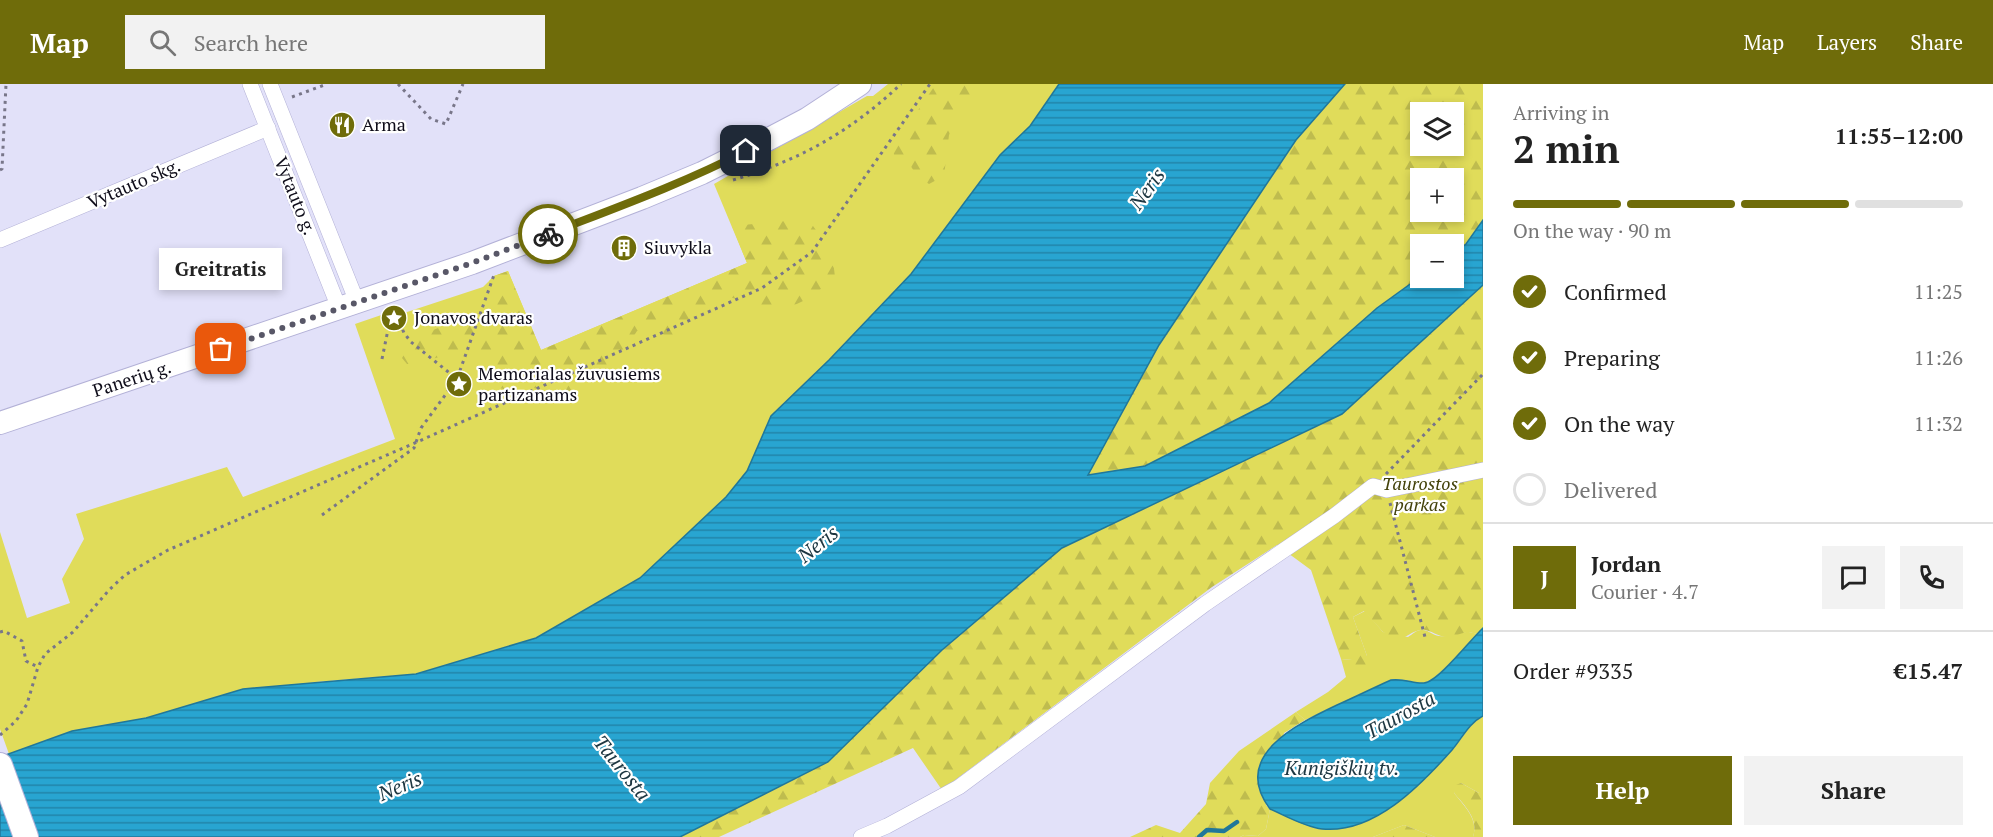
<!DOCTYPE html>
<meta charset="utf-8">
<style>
body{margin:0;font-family:"PT Serif",serif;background:#f2f2f2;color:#222;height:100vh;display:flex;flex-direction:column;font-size:22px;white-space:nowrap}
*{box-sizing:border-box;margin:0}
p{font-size:20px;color:#767676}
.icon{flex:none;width:33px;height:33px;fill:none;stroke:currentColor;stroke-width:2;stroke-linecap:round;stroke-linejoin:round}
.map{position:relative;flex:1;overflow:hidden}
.details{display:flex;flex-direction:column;background:#fff;width:510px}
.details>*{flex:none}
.controls{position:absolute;left:1410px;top:18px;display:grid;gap:12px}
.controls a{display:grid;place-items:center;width:54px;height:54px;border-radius:0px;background:#fff;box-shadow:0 3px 9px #0003;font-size:30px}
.pin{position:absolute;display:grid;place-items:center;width:51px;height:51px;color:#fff;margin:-26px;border-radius:12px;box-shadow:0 3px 9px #0006}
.courier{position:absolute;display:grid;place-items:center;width:60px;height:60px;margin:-30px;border:4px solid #6f6c0a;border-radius:50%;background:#fff;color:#222;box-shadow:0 2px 8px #0007}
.bubble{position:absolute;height:42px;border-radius:0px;background:#fff;box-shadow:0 3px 9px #0003;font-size:20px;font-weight:700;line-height:42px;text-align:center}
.summary em{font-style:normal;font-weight:700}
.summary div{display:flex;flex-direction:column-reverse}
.summary{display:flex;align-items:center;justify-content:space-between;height:102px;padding:0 30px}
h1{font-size:39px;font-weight:700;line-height:45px}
.bar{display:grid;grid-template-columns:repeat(4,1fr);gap:9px 6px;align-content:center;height:72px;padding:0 30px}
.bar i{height:8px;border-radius:4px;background:#e0e0e0}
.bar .active{background:#6f6c0a}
.bar p{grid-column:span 4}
.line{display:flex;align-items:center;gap:15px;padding:0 30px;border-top:2px solid #e0e0e0}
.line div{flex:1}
.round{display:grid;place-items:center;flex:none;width:63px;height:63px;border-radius:0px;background:#f2f2f2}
ol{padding:0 30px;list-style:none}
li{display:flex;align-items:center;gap:18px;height:66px}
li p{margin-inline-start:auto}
li .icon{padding:6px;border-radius:50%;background:#6f6c0a;color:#fff;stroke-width:4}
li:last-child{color:#767676}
li i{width:33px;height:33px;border:3px solid #e0e0e0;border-radius:50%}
.button{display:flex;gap:12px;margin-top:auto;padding:12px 30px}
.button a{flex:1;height:69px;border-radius:0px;background:#6f6c0a;color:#fff;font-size:24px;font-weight:700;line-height:69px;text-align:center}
.button a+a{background:#f2f2f2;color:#222}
header{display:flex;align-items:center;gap:36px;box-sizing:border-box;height:84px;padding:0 30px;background:#6f6c0a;color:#fff}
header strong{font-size:28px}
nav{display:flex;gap:33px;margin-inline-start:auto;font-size:21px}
.search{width:420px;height:54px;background:#f2f2f2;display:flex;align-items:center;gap:15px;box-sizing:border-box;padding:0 21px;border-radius:0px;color:#767676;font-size:22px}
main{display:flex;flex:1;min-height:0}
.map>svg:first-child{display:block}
</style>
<header>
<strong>Map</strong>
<div class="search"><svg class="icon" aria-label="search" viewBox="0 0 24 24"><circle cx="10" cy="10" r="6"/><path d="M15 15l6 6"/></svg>Search here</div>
<nav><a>Map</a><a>Layers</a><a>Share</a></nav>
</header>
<main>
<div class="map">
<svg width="1483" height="753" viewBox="0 0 1483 753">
<defs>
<pattern id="forest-firs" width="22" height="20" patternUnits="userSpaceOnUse" patternTransform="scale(1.5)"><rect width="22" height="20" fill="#e0dc5a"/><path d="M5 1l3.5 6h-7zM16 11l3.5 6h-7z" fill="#bfbc4e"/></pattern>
<pattern id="water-rules" width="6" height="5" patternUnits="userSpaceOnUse" patternTransform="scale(1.5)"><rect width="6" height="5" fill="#28a5d1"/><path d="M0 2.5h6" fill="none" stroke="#2185a9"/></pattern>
</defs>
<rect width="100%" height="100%" fill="#e2e1f9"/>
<g fill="#e0dc5a">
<path d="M 888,0 L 1059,0 L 1030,42 L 1000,71 L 911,190 L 829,276 L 771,332 L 747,387 L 726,413 L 640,494 L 536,554 L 416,590 L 316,598 L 146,634 L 72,647 L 9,670 L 0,645 L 0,448 L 27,534 L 70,519 L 62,495 L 84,455 L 76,430 L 227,383 L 243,413 L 395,355 L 355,240 L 390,228 L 404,229 L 483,203 L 494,192 L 508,187 L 541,266 L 747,179 L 714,100 L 867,12 L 873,12 Z"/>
<path d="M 1365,527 L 1383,548 L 1408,553 C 1413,550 1416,546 1421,546 C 1428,545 1432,551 1439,552 C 1455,554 1460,544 1477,550 C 1469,560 1435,598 1424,599 C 1415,600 1404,594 1391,596 L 1305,636 L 1296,628 L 1328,608 L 1346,593 L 1341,575 L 1352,576 L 1367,572 L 1353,533 Z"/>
<path d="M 1483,632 L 1483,709 L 1479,709 L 1461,699 L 1454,709 C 1464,722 1479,735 1473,753 L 1435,753 L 1404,741 L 1373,753 L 1240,753 L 1244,751 L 1258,752 L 1266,745 L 1270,725 L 1320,745 L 1410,709 L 1454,664 L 1474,637 Z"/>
</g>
<g fill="url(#forest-firs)" fill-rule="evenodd">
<path d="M 936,0 L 981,0 L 961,22 L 949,51 L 944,92 L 929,100 L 917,92 L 907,76 L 894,71 L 892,64 Z"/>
<path d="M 1345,0 L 1483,0 L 1483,136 L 1466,160 L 1454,169 L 1454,160 L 1420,160 L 1420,193 L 1377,224 L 1269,319 L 1145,382 L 1087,392 L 1159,261 L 1296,56 ZM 1420,28 L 1454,28 L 1454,62 L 1420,62 ZM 1420,94 L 1454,94 L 1454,128 L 1420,128 Z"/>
<path d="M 796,136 L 813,142 L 832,168 L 835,193 C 819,207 802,222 779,225 C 760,227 736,206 714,217 C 701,223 694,241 684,252 L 669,253 L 651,245 L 637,247 L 631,256 L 632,270 L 624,285 L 612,289 L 594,292 L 579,305 L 554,311 L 534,304 L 515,308 L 496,303 C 490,293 479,267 472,263 L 416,280 L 407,280 L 402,274 L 400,261 L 413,254 L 486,225 L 492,206 L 489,197 L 494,192 L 508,187 L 541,266 L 747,179 L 732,142 Z"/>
<path d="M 1483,201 L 1483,544 L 1477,550 C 1462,545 1462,552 1448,553 C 1437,553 1429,544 1420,546 C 1413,547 1405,554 1398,556 L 1383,548 L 1364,527 L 1353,533 L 1367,572 L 1367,584 L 1360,589 L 1352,576 L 1341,575 L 1311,486 L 1277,461 L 1212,503 L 942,706 L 913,664 L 719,753 L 680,753 L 828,678 L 942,566 L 1062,464 L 1342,330 Z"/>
<path d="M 1296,628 L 1305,636 L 1284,649 L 1266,721 L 1270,725 L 1266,745 L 1258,752 L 1244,751 L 1240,753 L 1130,753 L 1156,741 L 1180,749 L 1206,720 L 1210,699 L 1239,667 Z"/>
<path d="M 1461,699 L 1479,709 L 1483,709 L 1483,753 L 1473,753 C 1479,735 1465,722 1454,709 L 1456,701 Z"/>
<path d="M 1404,741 L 1435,753 L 1373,753 Z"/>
</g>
<g fill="url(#water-rules)" stroke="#20779a" stroke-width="1.5">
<path d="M 1059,0 L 1345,0 L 1296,56 L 1159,261 L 1088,391 L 1145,382 L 1269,319 L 1377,224 L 1420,193 L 1454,194 L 1454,169 L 1466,160 L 1483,136 L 1483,201 L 1342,330 L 1062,464 L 942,566 L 828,678 L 680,753 L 0,753 L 0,673 L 72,647 L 146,634 L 243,605 L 416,590 L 536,554 L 640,494 L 726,413 L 747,387 L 771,332 L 829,276 L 911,190 L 1000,71 L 1030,42 Z"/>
<path d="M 1483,544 L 1483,632 C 1468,640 1463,653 1452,666 C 1420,702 1374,750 1322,745 C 1305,743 1286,732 1270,725 C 1230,672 1297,640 1337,621 C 1355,613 1373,604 1391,596 C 1404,594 1414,600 1424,599 C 1438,598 1471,555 1483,544 Z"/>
</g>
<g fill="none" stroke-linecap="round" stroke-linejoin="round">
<path stroke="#20779a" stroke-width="4.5" d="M 1199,753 L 1207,746 L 1224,747 L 1237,738"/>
<defs>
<g id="street">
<path d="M 250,0 L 339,224"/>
<path d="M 270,0 L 357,218"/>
<path d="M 0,156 L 268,44"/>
<path d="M 861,753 L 887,742 L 959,703 L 1205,520 L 1334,432 L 1373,402 L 1387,406 L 1483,386"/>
</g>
<path id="secondary" d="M 0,339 L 472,179 L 642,114 L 702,89 L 746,67 L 807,35 L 860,0"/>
<path id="primary" d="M 0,681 L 26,753"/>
</defs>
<use href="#street" stroke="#b3b1d7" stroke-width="16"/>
<use href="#secondary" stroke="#b3b1d7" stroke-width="24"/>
<use href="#primary" stroke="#b3b1d7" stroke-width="26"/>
<g stroke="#787689" stroke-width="3" stroke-dasharray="3 4.5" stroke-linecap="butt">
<path d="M 398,0 L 431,35 L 446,40 L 463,0"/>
<path d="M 292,13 L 327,0"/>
<path d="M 0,86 L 2,85 L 6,0"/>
<path d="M 733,96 C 800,76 850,48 901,0"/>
<path d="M 394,225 L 404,249 L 411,258 L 457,295 L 494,191"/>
<path d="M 382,275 L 392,226"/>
<path d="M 1386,390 L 1483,290"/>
<path d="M 1390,419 L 1425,553"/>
<path d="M 322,431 L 414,364 L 421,344 L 457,295"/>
<path d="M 0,548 L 4,547 L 22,557 L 26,577 L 38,583"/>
<path d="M 0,651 L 16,637 L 27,620 L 38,583 L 45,570 L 73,548 L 109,506 L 125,491 L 168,466 L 417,358 L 762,204 L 812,168 L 930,0"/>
</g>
<use href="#street" stroke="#fff" stroke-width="15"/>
<use href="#secondary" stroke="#fff" stroke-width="22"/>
<use href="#primary" stroke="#fff" stroke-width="24"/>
</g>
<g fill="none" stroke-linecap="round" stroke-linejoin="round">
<path stroke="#585767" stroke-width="6" stroke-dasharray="0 10.8" d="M 221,265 L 472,179 L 548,150"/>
<path stroke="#6f6c0a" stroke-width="8" d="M 548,150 C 615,124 682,100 746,67"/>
</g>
<defs>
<symbol id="restaurant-disc" viewBox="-11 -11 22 22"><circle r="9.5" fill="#6f6c0a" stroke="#fff"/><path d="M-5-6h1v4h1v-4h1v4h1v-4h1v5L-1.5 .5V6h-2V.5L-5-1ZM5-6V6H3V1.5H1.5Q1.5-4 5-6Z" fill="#fff"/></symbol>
<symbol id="building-disc" viewBox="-11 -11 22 22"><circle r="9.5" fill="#6f6c0a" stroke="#fff"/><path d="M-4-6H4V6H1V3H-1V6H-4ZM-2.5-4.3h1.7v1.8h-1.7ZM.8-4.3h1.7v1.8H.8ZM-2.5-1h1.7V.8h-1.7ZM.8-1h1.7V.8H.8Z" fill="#fff"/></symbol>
<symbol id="sight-disc" viewBox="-11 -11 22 22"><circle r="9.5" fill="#6f6c0a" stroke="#fff"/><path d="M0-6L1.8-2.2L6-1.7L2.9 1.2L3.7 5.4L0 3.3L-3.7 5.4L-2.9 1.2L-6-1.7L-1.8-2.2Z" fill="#fff"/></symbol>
</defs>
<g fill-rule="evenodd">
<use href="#restaurant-disc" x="327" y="26" width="30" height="30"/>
<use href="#building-disc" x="609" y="149" width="30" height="30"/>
<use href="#sight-disc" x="379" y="219" width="30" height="30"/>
<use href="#sight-disc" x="444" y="285" width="30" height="30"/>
</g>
<g text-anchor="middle" stroke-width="4.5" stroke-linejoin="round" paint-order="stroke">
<g font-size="18" fill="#0e0c19" stroke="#fff" text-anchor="start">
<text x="362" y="47">Arma</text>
<text x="644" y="170">Siuvykla</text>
<text x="414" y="240">Jonavos dvaras</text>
<text x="478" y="296">Memorialas žuvusiems<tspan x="478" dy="21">partizanams</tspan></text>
</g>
<g font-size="18" fill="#0e0c19" stroke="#fff">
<text transform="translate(134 100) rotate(-23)" y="6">Vytauto skg.</text>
<text transform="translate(295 112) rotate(68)" y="6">Vytauto g.</text>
<text transform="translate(132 295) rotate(-18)" y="6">Panerių g.</text>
</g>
<g font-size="18" font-style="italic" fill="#43420a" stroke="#fff">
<text x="1420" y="406">Taurostos<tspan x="1420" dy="21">parkas</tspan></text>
</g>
<g font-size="20" font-style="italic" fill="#1d3641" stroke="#fff">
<text transform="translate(1147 105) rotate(-54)" y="7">Neris</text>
<text transform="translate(818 460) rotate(-39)" y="7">Neris</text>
<text transform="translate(1400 631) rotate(-29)" y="7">Taurosta</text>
<text transform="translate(622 684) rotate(51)" y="7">Taurosta</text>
<text x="1342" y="691">Kunigiškių tv.</text>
<text transform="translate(400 702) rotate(-23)" y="7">Neris</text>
</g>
</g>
</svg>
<div class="controls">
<a><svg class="icon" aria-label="layers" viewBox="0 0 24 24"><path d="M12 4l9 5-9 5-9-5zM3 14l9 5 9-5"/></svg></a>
<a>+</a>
<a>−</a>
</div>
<div class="pin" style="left:221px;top:265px;background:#ea580c"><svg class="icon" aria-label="bag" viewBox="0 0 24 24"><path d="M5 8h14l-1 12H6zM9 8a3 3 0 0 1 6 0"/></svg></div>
<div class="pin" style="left:746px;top:67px;background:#1f2937"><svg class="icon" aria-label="home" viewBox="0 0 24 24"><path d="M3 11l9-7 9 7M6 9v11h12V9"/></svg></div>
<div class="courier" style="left:548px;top:150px"><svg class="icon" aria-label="bike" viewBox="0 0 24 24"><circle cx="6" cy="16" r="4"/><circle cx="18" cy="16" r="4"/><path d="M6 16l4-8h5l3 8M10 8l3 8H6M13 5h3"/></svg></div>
<div class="bubble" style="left:159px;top:164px;width:123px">Greitratis</div>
</div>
<section class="details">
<div class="summary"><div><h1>2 min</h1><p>Arriving in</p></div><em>11:55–12:00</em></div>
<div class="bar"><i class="active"></i><i class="active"></i><i class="active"></i><i></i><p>On the way · 90 m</p></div>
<ol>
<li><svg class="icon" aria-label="check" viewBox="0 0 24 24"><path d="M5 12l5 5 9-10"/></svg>Confirmed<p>11:25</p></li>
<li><svg class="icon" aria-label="check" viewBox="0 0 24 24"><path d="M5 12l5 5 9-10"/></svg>Preparing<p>11:26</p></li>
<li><svg class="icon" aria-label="check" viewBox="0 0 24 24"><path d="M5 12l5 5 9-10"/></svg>On the way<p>11:32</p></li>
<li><i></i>Delivered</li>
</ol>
<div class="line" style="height:108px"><b class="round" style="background:#6f6c0a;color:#fff">J</b><div><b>Jordan</b><p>Courier · 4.7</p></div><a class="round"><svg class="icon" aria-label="chat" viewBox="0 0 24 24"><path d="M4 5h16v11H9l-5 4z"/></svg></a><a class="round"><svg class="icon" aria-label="phone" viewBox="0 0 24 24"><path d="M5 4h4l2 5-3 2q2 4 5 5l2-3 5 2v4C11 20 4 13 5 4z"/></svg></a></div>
<div class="line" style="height:78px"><div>Order #9335</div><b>€15.47</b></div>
<div class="button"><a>Help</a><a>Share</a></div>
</section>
</main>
